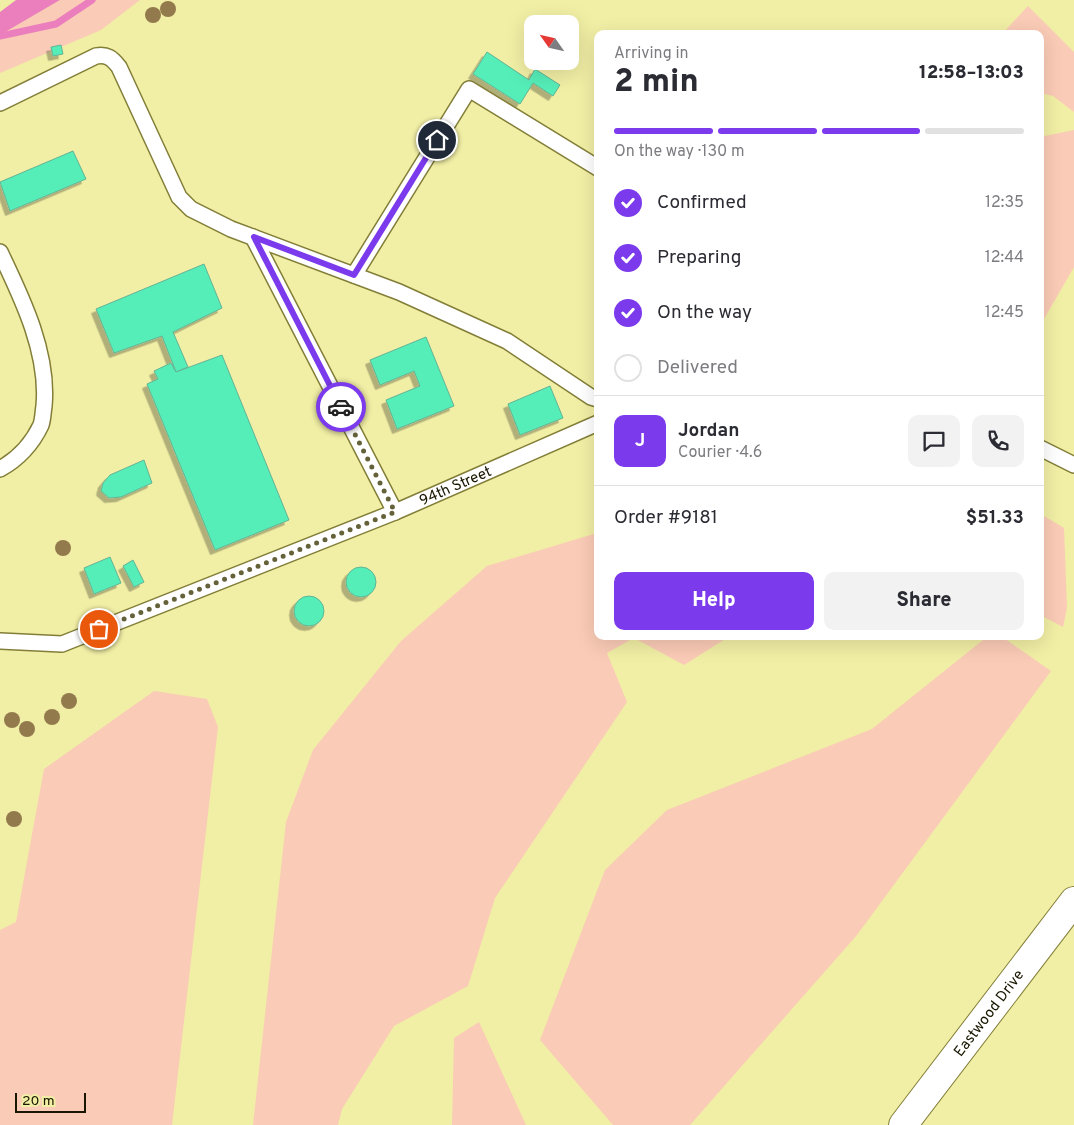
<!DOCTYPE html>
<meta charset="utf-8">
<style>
body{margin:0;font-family:Overpass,sans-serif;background:#f2f2f3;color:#2b2b33;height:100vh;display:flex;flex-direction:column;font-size:19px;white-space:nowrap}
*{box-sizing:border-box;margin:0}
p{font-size:16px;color:#7c7c81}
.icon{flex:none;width:28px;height:28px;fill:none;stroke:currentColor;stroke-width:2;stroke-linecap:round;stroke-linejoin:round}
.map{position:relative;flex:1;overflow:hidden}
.panel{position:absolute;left:594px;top:30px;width:450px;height:610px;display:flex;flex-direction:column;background:#fff;border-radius:10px;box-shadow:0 5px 20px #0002}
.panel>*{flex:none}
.needle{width:32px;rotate:304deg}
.buttons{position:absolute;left:524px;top:15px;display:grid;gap:10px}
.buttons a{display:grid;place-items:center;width:55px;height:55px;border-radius:10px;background:#fff;box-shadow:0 5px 20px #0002;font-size:25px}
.scale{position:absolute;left:15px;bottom:12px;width:71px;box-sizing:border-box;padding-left:5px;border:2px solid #191700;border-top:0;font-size:14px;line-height:18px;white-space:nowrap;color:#191700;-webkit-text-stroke:4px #f1eea5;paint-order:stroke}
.pin{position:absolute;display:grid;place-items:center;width:42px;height:42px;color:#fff;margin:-21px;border:2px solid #fff;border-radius:50%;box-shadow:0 1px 5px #0007}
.courier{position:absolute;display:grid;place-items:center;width:50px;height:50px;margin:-25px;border:4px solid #7c3aed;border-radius:50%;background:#fff;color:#222;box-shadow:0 1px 6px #0007}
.head em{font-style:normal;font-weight:800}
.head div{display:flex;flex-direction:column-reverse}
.head{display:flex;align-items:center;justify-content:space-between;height:85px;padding:0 20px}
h1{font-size:32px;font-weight:800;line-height:38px}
.bar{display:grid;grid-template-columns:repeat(4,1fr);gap:8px 5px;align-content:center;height:60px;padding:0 20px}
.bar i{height:6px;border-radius:4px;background:#e1e1e2}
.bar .on{background:#7c3aed}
.bar p{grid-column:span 4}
.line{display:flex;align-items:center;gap:12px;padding:0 20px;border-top:1px solid #e1e1e2}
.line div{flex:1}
.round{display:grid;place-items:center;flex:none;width:52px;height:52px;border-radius:10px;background:#f2f2f3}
ol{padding:0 20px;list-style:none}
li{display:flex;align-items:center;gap:15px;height:55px}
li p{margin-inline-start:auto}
li .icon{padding:5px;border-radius:50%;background:#7c3aed;color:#fff;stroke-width:4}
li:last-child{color:#7c7c81}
li i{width:28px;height:28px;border:2px solid #e1e1e2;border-radius:50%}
.button{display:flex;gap:10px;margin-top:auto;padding:10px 20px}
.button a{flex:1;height:58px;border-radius:10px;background:#7c3aed;color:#fff;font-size:20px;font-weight:800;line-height:58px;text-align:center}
.button a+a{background:#f2f2f3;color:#2b2b33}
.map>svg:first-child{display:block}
</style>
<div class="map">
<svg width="1074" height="1125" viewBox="0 0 1074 1125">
<defs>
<filter id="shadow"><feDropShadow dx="-4.5" dy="4.5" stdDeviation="0" flood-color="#0004"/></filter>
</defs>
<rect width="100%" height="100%" fill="#f1eea5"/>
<g fill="#facbb6">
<path d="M 60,0 L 140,0 L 101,30 L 0,73 L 0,35 Z"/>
<path d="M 1028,6 L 1074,52 L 1074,112 L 1053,96 L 1040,93 L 1040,34 L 1002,34 Z"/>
<path d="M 1074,130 L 1074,267 L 1044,319 L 1040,316 L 1040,137 Z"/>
<path d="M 1044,516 L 1064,528 L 1067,608 L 1063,627 L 1040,615 L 1040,517 Z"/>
<path d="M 597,533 L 598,636 L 730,636 L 684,665 L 634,638 L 607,653 L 627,702 L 495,898 L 468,986 L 394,1026 L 342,1109 L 338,1125 L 253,1125 L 286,822 L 313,750 L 401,641 L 487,566 Z"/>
<path d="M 988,636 L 1001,636 L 1051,671 L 857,935 L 690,1125 L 613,1125 L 540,1040 L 605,870 L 667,810 L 872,729 Z"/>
<path d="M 154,691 L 207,699 L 218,727 L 172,1125 L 0,1125 L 0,930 L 16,922 L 44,769 Z"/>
<path d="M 479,1022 L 526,1125 L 452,1125 L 454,1038 Z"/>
</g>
<path fill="#eb7fbd" d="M 16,0 L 60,0 L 0,35 L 0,12 Z"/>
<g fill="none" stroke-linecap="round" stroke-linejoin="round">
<path stroke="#eb7fbd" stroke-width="7" d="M 0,36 L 56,24 L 92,0"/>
</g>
<g fill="#54edb8" stroke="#64b394" filter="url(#shadow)">
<path d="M 61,45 L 63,54 L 53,56 L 51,47 Z"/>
<path d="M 487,52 L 529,80 L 535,69 L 560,85 L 553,96 L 533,83 L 520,104 L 473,74 Z"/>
<path d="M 73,151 L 86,179 L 10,211 L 0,182 Z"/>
<path d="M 204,264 L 222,308 L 173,332 L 188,367 L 176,372 L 162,336 L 114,353 L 96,309 Z"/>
<path d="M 426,337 L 454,406 L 397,429 L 386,400 L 420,386 L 414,371 L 380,385 L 370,360 Z"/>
<path d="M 222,355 L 289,520 L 215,550 L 147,384 L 158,379 L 154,371 L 171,363 L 176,372 Z"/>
<path d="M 550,386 L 563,418 L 520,435 L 508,404 Z"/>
<path d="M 144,460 L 152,483 L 121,497 L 109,498 L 101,491 L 103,483 L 110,475 Z"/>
<path d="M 110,557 L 121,583 L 94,594 L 84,568 Z"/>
<path d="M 133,560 L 144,582 L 134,587 L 123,566 Z"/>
<circle cx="361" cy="582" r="15"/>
<circle cx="309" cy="611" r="15"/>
</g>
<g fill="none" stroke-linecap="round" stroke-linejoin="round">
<defs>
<g id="lane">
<path d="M 0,103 L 96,56 C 107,54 112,58 119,67 L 179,197 L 191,209 L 231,229 L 399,292 L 507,341 L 591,397 L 598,399"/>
<path d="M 253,237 L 395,512"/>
<path d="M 0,252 C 22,298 49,353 44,406 C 43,412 43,419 41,425 C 32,444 18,459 0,469"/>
<path d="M 354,275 L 469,89 L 598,168"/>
<path d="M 1040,448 L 1074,465"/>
<path id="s1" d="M 0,641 L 62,644 L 395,512 L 598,423"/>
</g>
<g id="street">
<path id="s2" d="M 903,1125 L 1074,901"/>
</g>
</defs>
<use href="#lane" stroke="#827e38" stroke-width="18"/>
<use href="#street" stroke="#827e38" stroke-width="30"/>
<use href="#lane" stroke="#fff" stroke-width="15"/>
<use href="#street" stroke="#fff" stroke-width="28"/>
</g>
<g fill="#927a4d">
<circle cx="168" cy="9" r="8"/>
<circle cx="153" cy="15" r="8"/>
<circle cx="63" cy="548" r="8"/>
<circle cx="69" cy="701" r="8"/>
<circle cx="52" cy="717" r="8"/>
<circle cx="12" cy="720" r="8"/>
<circle cx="27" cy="729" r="8"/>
<circle cx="14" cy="819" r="8"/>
</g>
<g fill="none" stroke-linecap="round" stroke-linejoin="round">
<path stroke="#65623a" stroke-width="5" stroke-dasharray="0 9" d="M 99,629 L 395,512 L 341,407"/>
<path stroke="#7c3aed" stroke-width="6" d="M 341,407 L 254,237 L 354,275 L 437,140"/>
</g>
<g text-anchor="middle" stroke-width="5" stroke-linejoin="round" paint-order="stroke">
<g font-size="15" fill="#191700" stroke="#f1eea5">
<text dy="5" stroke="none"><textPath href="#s1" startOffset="486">94th Street</textPath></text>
<text dy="5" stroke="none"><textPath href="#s2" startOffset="141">Eastwood Drive</textPath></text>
</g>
</g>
</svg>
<div class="buttons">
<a><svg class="needle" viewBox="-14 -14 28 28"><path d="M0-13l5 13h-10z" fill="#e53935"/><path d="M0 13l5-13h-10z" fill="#7c7c81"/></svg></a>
</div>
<div class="scale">20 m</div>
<div class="pin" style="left:99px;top:629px;background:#ea580c"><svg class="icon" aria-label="bag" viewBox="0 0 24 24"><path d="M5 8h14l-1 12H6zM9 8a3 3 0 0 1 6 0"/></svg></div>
<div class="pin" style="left:437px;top:140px;background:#1f2937"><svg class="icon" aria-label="home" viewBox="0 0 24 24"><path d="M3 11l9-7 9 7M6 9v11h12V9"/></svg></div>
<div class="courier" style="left:341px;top:407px"><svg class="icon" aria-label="car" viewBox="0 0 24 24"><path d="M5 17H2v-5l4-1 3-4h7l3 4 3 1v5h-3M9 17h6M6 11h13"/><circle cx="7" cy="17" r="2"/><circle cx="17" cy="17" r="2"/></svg></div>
<section class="panel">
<div class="head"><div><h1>2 min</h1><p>Arriving in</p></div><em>12:58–13:03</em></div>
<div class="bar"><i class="on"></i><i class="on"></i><i class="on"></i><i></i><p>On the way · 130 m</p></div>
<ol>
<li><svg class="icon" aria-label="check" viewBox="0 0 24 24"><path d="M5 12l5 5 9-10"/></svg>Confirmed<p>12:35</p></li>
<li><svg class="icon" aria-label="check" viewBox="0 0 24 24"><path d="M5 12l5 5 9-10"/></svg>Preparing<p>12:44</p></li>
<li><svg class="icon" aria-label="check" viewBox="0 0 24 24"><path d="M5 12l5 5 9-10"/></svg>On the way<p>12:45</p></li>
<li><i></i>Delivered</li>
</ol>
<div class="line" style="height:90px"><b class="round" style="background:#7c3aed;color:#fff">J</b><div><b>Jordan</b><p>Courier · 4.6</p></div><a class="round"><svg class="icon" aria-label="chat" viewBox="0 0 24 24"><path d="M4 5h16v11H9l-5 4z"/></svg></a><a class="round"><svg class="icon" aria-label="phone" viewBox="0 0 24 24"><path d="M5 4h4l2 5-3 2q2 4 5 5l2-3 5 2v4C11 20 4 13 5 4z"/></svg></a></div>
<div class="line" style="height:65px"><div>Order #9181</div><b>$51.33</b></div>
<div class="button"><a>Help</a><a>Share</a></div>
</section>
</div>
